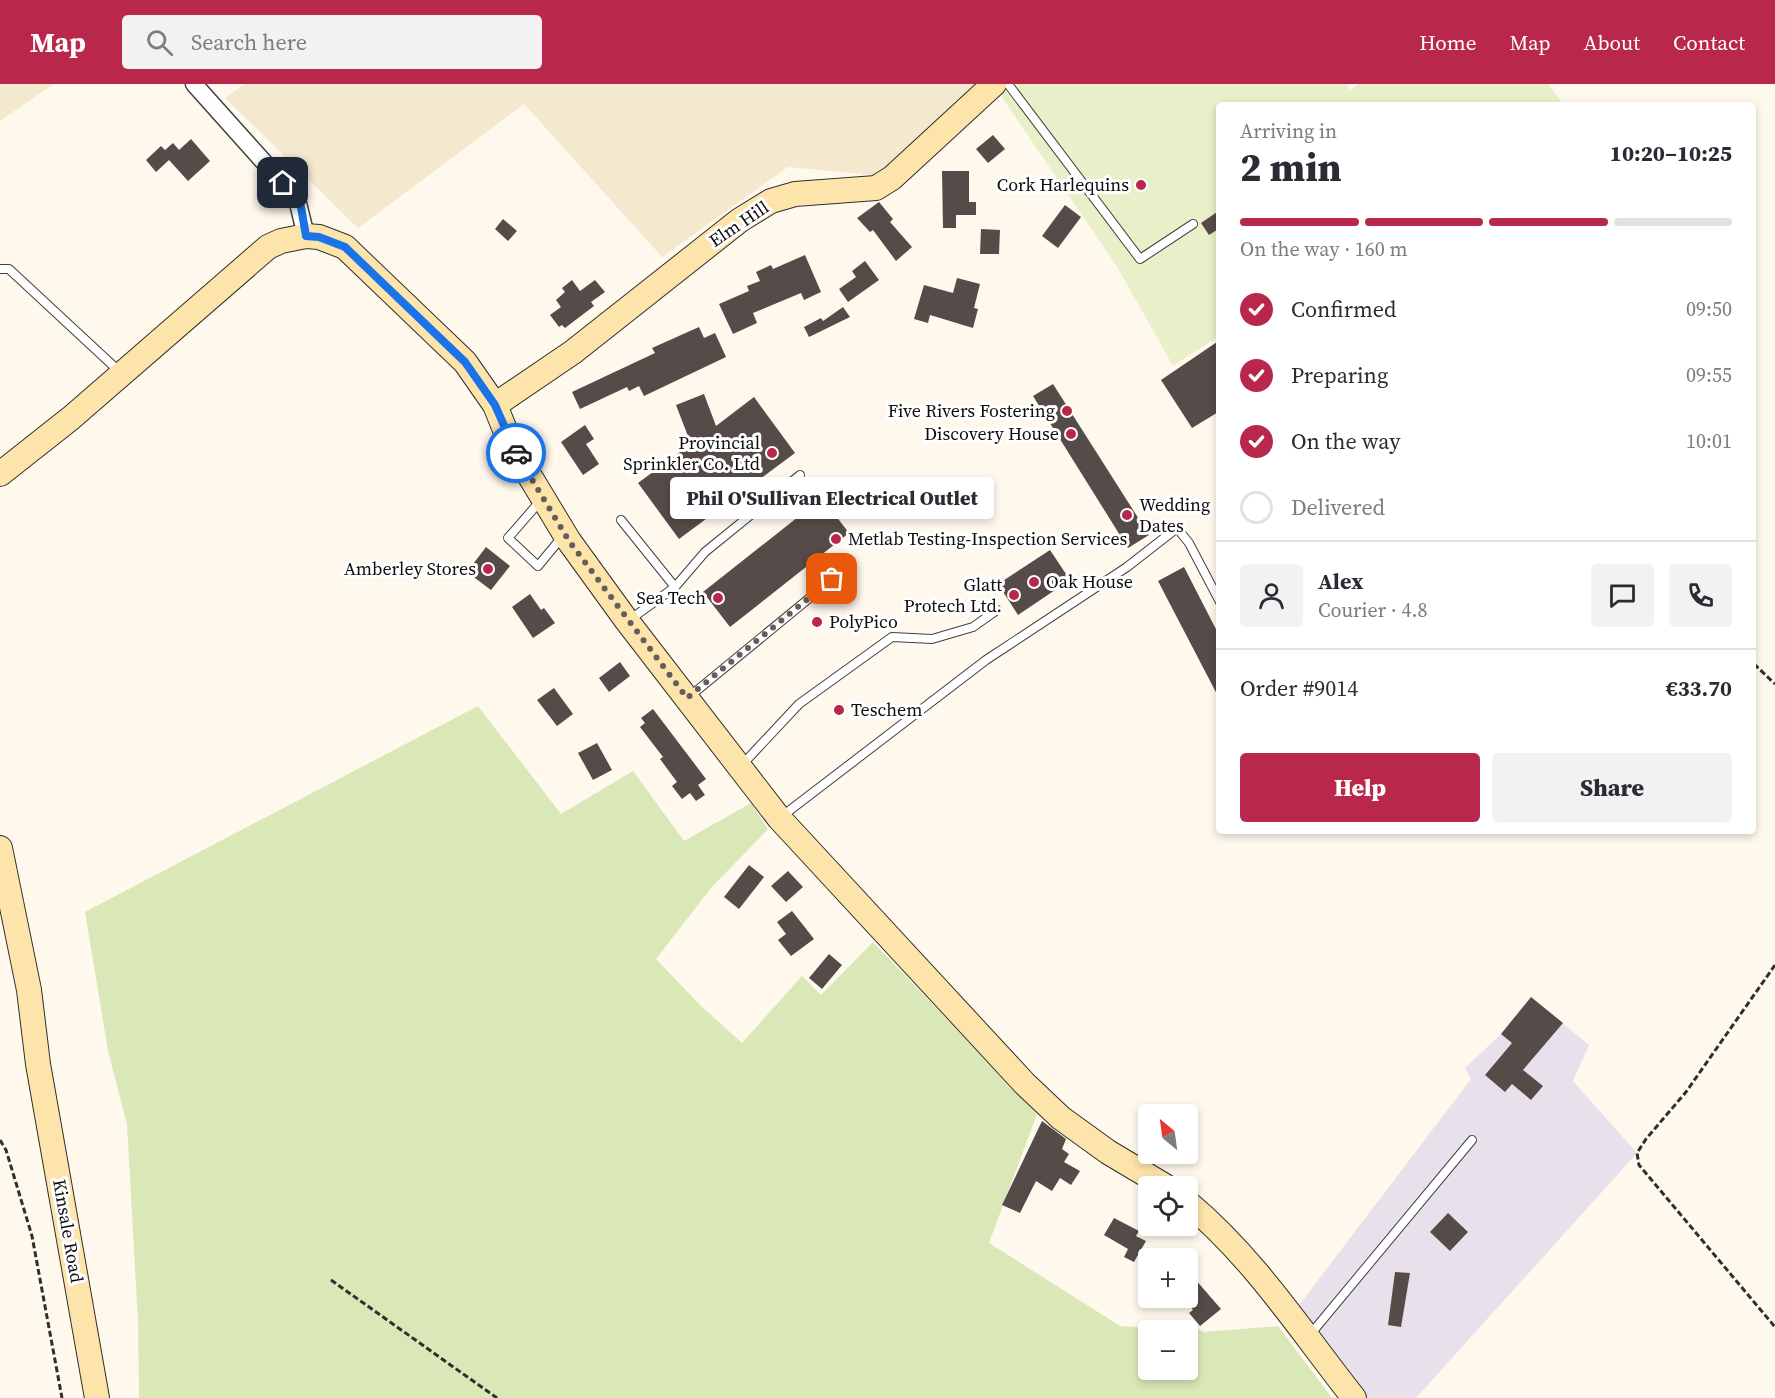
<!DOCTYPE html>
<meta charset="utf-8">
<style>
body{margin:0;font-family:"Source Serif 4",serif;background:#f2f2f3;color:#2b2b33;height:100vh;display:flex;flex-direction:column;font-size:22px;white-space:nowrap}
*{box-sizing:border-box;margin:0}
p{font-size:20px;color:#7c7c81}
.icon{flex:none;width:33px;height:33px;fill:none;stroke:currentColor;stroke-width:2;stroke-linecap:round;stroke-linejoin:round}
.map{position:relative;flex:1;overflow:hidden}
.details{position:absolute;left:1216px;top:18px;width:540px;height:732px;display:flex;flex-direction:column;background:#fff;border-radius:6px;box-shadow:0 3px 9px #0003}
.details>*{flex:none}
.needle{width:39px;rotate:331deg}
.fabs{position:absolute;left:1138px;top:1020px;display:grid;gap:12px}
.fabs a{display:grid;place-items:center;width:60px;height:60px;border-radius:6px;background:#fff;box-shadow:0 3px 9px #0003;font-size:30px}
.pin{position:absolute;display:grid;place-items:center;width:51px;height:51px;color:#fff;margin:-26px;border-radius:12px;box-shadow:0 3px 9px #0006}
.courier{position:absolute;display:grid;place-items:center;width:60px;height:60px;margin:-30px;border:4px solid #1a73e8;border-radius:50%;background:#fff;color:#222;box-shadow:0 2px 8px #0007}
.bubble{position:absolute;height:42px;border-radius:6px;background:#fff;box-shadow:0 3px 9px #0003;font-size:20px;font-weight:800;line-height:42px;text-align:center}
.summary em{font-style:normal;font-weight:800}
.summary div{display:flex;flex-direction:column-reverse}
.summary{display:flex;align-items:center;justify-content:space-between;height:102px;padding:0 24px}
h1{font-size:39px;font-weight:800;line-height:45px}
.bar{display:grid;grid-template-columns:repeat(4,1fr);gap:9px 6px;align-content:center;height:72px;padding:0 24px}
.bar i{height:8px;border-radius:4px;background:#e1e1e2}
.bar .current{background:#b9284a}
.bar p{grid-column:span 4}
.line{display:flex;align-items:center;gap:15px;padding:0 24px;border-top:2px solid #e1e1e2}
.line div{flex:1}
.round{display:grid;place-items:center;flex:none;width:63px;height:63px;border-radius:6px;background:#f2f2f3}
ol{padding:0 24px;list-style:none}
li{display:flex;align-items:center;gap:18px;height:66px}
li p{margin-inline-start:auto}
li .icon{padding:6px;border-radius:50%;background:#b9284a;color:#fff;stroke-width:4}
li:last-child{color:#7c7c81}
li i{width:33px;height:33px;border:3px solid #e1e1e2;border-radius:50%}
.action{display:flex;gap:12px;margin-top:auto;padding:12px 24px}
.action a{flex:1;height:69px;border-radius:6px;background:#b9284a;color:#fff;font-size:24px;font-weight:800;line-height:69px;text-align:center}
.action a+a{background:#f2f2f3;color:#2b2b33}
header{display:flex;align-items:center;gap:36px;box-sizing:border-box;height:84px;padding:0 30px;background:#b9284a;color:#fff}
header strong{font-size:28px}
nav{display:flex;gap:33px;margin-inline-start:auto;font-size:21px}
.search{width:420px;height:54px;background:#f2f2f3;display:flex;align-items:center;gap:15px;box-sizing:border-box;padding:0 21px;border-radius:6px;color:#7c7c81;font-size:22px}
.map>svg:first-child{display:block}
</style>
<header>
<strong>Map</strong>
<div class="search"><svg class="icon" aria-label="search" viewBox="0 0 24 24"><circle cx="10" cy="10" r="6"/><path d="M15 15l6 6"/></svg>Search here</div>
<nav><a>Home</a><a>Map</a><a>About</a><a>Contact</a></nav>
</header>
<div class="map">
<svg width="1775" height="1314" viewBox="0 0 1775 1314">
<rect width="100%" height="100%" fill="#fff8ed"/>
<path fill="#e8e1eb" d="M 1531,913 L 1589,961 L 1573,997 L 1637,1069 L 1416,1314 L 1354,1314 L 1290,1233 L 1471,995 L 1465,984 L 1501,950 Z"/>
<g fill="#f4e9ce">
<path d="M 0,0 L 54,0 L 0,37 Z"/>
<path d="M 245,0 L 979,0 L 882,92 L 788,83 L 662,173 L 524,20 L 358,144 L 225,14 Z"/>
</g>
<path fill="#dae8b8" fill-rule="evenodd" d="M 478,622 L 561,730 L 633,687 L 684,757 L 751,719 L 768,745 L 711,804 L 656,875 L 700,921 L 742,959 L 802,892 L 821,911 L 873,858 L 1037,1030 L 989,1159 L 1120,1242 L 1151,1244 L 1184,1236 L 1203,1248 L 1278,1242 L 1332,1314 L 139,1314 L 138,1237 L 127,1040 L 108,967 L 85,828 ZM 1149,1246 L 1188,1246 L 1188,1286 L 1149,1286 Z"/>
<path fill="#e9efc9" d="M 1011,0 L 1346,0 L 1351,6 L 1358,0 L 1548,0 L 1564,21 L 1220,21 L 1219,252 L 1173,282 L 1116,181 L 1001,12 Z"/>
<g fill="#554c49">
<path d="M 993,51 L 1005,65 L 988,79 L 976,65 Z"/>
<path d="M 191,55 L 210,77 L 188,97 L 169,76 L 156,88 L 146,76 L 161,62 L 165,66 L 173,59 L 179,66 Z"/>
<path d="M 942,87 L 969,87 L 969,118 L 976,118 L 976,131 L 956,131 L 956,144 L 943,144 Z"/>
<path d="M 879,118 L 893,135 L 890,138 L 912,163 L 896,177 L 873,146 L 870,148 L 857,134 Z"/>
<path d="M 1065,121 L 1081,133 L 1058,164 L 1042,152 Z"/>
<path d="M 1220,126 L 1220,144 L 1209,151 L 1201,139 Z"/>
<path d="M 503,135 L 517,147 L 508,157 L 495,145 Z"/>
<path d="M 981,145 L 1000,146 L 999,170 L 980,170 Z"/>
<path d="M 805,171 L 821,208 L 804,216 L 801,209 L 753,229 L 757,239 L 733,250 L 719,220 L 749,207 L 747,202 L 760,197 L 756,188 L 771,181 L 773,185 Z"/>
<path d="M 865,177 L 879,196 L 848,218 L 839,205 L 856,193 L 852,187 Z"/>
<path d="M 957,194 L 980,200 L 974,224 L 978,225 L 973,244 L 930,231 L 928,239 L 914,235 L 924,201 L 953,209 Z"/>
<path d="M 572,196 L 580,207 L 595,196 L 605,208 L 591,218 L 594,222 L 565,244 L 562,241 L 559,243 L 550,231 L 561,223 L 556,216 L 565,208 L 562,204 Z"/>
<path d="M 843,223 L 850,233 L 809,253 L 804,243 L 821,234 L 823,237 Z"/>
<path d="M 699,243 L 704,254 L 715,249 L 726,273 L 644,312 L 639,302 L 629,307 L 627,303 L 580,325 L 572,308 L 655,269 L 652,264 Z"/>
<path d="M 1220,256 L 1220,327 L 1192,344 L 1161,296 Z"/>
<path d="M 1053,300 L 1149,451 L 1128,464 L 1033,312 Z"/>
<path d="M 704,310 L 716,342 L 754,313 L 795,369 L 679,455 L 638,399 L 691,360 L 676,321 Z"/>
<path d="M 585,341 L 594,355 L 586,360 L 599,380 L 583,391 L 561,358 Z"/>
<path d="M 822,414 L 849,449 L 730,543 L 703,508 Z"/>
<path d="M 486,463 L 510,482 L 491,506 L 467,488 Z"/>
<path d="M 1050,466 L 1070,496 L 1018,531 L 998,500 Z"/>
<path d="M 1184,483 L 1220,553 L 1220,616 L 1158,497 Z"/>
<path d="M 530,510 L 541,526 L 544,524 L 555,539 L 533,554 L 512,523 Z"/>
<path d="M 620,578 L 630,592 L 609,608 L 599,594 Z"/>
<path d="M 554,604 L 573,630 L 557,642 L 537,616 Z"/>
<path d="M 653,625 L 706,695 L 698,701 L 705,711 L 696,717 L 690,709 L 682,715 L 672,702 L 677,698 L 660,675 L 663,673 L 640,643 L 645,639 L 641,634 Z"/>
<path d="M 597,659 L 612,686 L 593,696 L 578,669 Z"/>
<path d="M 749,781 L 764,793 L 739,825 L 724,813 Z"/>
<path d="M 788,787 L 803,803 L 786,818 L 771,802 Z"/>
<path d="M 792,827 L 814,855 L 791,872 L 778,856 L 786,850 L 777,838 Z"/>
<path d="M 829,870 L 842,881 L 822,905 L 809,894 Z"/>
<path d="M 1531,913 L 1563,939 L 1523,986 L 1543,1002 L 1531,1016 L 1512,1000 L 1505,1008 L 1485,991 L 1512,959 L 1501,950 Z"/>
<path d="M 1042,1037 L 1066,1055 L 1062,1065 L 1069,1070 L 1064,1078 L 1080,1087 L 1071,1101 L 1060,1094 L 1052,1107 L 1036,1097 L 1020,1129 L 1002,1121 Z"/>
<path d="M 1448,1129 L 1468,1148 L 1450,1167 L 1430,1148 Z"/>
<path d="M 1114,1134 L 1139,1147 L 1136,1152 L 1146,1157 L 1134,1178 L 1124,1173 L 1128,1165 L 1104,1151 Z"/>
<path d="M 1188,1187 L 1221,1225 L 1200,1242 L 1189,1229 L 1193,1226 L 1188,1219 Z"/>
<path d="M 1395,1188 L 1410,1189 L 1401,1243 L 1388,1241 Z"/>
</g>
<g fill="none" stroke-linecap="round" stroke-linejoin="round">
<defs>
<g id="lane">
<path d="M 1008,0 L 1140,175 L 1193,140"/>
<path d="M 0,185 L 9,185 L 121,289"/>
<path d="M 542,415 L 508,454 L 538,482 L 562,453"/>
<path d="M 621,436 L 675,503 L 628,537"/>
<path d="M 675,503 L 705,468 L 800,391"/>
<path d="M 689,613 L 851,480"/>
<path d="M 741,682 L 799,620 L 892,553 L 932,555 L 973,543 L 997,526"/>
<path d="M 781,733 L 986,576 L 1127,483 L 1177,444 L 1189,459 L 1220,518"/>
<path d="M 1309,1252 L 1472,1056"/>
</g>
<path id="street" d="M 194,0 L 297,115 L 306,152"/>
<g id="secondary">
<path d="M 495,321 L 573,268 L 740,136 L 771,117 L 795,110 L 876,104 L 892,94 L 994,0"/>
<path d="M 0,390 L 71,334 L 268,163 L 281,157 L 306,152 L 319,153 L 345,163 L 465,278 L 495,321 L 511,361 L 569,457 L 627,537 L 779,734 L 1025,1000 L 1061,1034 L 1108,1068 L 1165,1102"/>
<path d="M 0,764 L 29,906 L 38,980 L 97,1314"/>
<path d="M 1188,1119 C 1254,1174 1301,1247 1354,1314"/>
</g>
</defs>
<use href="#lane" stroke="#404040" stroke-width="10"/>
<use href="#street" stroke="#404040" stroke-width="19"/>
<use href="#secondary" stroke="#2f2f2f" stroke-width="26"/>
<g stroke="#2f2f2f" stroke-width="3" stroke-dasharray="6 3" stroke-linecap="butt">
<path d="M 1754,580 L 1775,600"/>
<path d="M 1775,881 L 1686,1008 L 1646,1055 L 1637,1069 L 1639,1081 L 1775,1243"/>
<path d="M 0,1056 L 6,1066 L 32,1152 L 62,1314"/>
<path d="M 331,1196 L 497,1314"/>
</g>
<use href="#lane" stroke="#fff" stroke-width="8"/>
<use href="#street" stroke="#fff" stroke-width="16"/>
<use href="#secondary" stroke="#fde4aa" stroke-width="24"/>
</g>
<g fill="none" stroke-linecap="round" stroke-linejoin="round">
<path stroke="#625f5b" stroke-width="6" stroke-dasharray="0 10.8" d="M 516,369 L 569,457 L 687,614 L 832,495"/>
<path stroke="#1a73e8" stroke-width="8" d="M 283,99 L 301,123 L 306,152 L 319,153 L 345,163 L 465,278 L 495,321 L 516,369"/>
</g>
<g fill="#b9284a" stroke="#fff" stroke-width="2">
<circle cx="1141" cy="101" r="6"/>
<circle cx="1067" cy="327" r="6"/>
<circle cx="1071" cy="350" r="6"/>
<circle cx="772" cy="369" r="6"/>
<circle cx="1127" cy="431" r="6"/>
<circle cx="836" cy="455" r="6"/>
<circle cx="488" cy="485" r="6"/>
<circle cx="1034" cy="498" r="6"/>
<circle cx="1014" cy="511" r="6"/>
<circle cx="718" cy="514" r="6"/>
<circle cx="817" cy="538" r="6"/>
<circle cx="839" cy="626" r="6"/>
</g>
<g text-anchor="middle" stroke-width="6" stroke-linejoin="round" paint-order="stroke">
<g font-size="18" fill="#0d0d0d" stroke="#fff" text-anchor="end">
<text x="1129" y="107">Cork Harlequins</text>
<text x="1055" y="333">Five Rivers Fostering</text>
<text x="1059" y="356">Discovery House</text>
<text x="760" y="365">Provincial<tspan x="760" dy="21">Sprinkler Co. Ltd</tspan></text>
<text x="1139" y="427" text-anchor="start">Wedding<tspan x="1139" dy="21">Dates</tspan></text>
<text x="848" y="461" text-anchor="start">Metlab Testing-Inspection Services</text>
<text x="476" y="491">Amberley Stores</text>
<text x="1046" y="504" text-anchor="start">Oak House</text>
<text x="1002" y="507">Glatt<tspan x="1002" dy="21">Protech Ltd.</tspan></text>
<text x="706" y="520">Sea Tech</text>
<text x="829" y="544" text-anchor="start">PolyPico</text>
<text x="851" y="632" text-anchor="start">Teschem</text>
</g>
<g font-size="18" fill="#0d0d0d" stroke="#fff">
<text transform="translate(739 140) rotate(-34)" y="6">Elm Hill</text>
<text transform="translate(68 1147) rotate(80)" y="6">Kinsale Road</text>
</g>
</g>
</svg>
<div class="fabs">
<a><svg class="needle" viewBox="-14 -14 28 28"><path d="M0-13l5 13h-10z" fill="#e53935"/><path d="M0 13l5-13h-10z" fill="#7c7c81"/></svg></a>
<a><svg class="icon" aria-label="locate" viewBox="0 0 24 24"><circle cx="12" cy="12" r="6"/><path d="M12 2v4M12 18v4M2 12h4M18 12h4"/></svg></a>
<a>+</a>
<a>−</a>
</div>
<div class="pin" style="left:832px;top:495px;background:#ea580c"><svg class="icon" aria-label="bag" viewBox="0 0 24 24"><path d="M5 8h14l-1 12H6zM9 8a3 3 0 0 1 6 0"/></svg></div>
<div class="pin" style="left:283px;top:99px;background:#1f2937"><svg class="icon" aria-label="home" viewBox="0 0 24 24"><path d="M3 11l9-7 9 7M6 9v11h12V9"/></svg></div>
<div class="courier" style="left:516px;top:369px"><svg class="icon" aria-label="car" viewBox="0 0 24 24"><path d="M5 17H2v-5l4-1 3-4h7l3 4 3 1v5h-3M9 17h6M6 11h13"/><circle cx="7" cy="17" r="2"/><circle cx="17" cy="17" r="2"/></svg></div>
<div class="bubble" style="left:670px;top:393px;width:324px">Phil O'Sullivan Electrical Outlet</div>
<section class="details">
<div class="summary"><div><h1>2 min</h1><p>Arriving in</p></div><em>10:20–10:25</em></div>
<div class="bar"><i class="current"></i><i class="current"></i><i class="current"></i><i></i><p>On the way · 160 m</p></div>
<ol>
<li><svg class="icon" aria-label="check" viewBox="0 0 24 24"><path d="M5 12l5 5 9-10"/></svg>Confirmed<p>09:50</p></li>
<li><svg class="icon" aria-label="check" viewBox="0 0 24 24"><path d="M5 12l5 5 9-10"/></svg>Preparing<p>09:55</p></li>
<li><svg class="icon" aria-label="check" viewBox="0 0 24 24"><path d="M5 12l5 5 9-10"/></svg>On the way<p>10:01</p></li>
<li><i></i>Delivered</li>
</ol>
<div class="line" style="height:108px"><a class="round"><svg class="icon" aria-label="person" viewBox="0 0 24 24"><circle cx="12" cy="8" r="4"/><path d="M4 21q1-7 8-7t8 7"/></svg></a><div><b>Alex</b><p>Courier · 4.8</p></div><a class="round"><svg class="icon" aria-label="chat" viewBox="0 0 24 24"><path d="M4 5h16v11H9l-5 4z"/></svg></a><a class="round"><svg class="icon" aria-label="phone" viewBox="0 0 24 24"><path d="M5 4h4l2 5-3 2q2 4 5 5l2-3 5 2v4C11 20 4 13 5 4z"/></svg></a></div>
<div class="line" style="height:78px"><div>Order #9014</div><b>€33.70</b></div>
<div class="action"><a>Help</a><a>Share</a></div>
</section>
</div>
